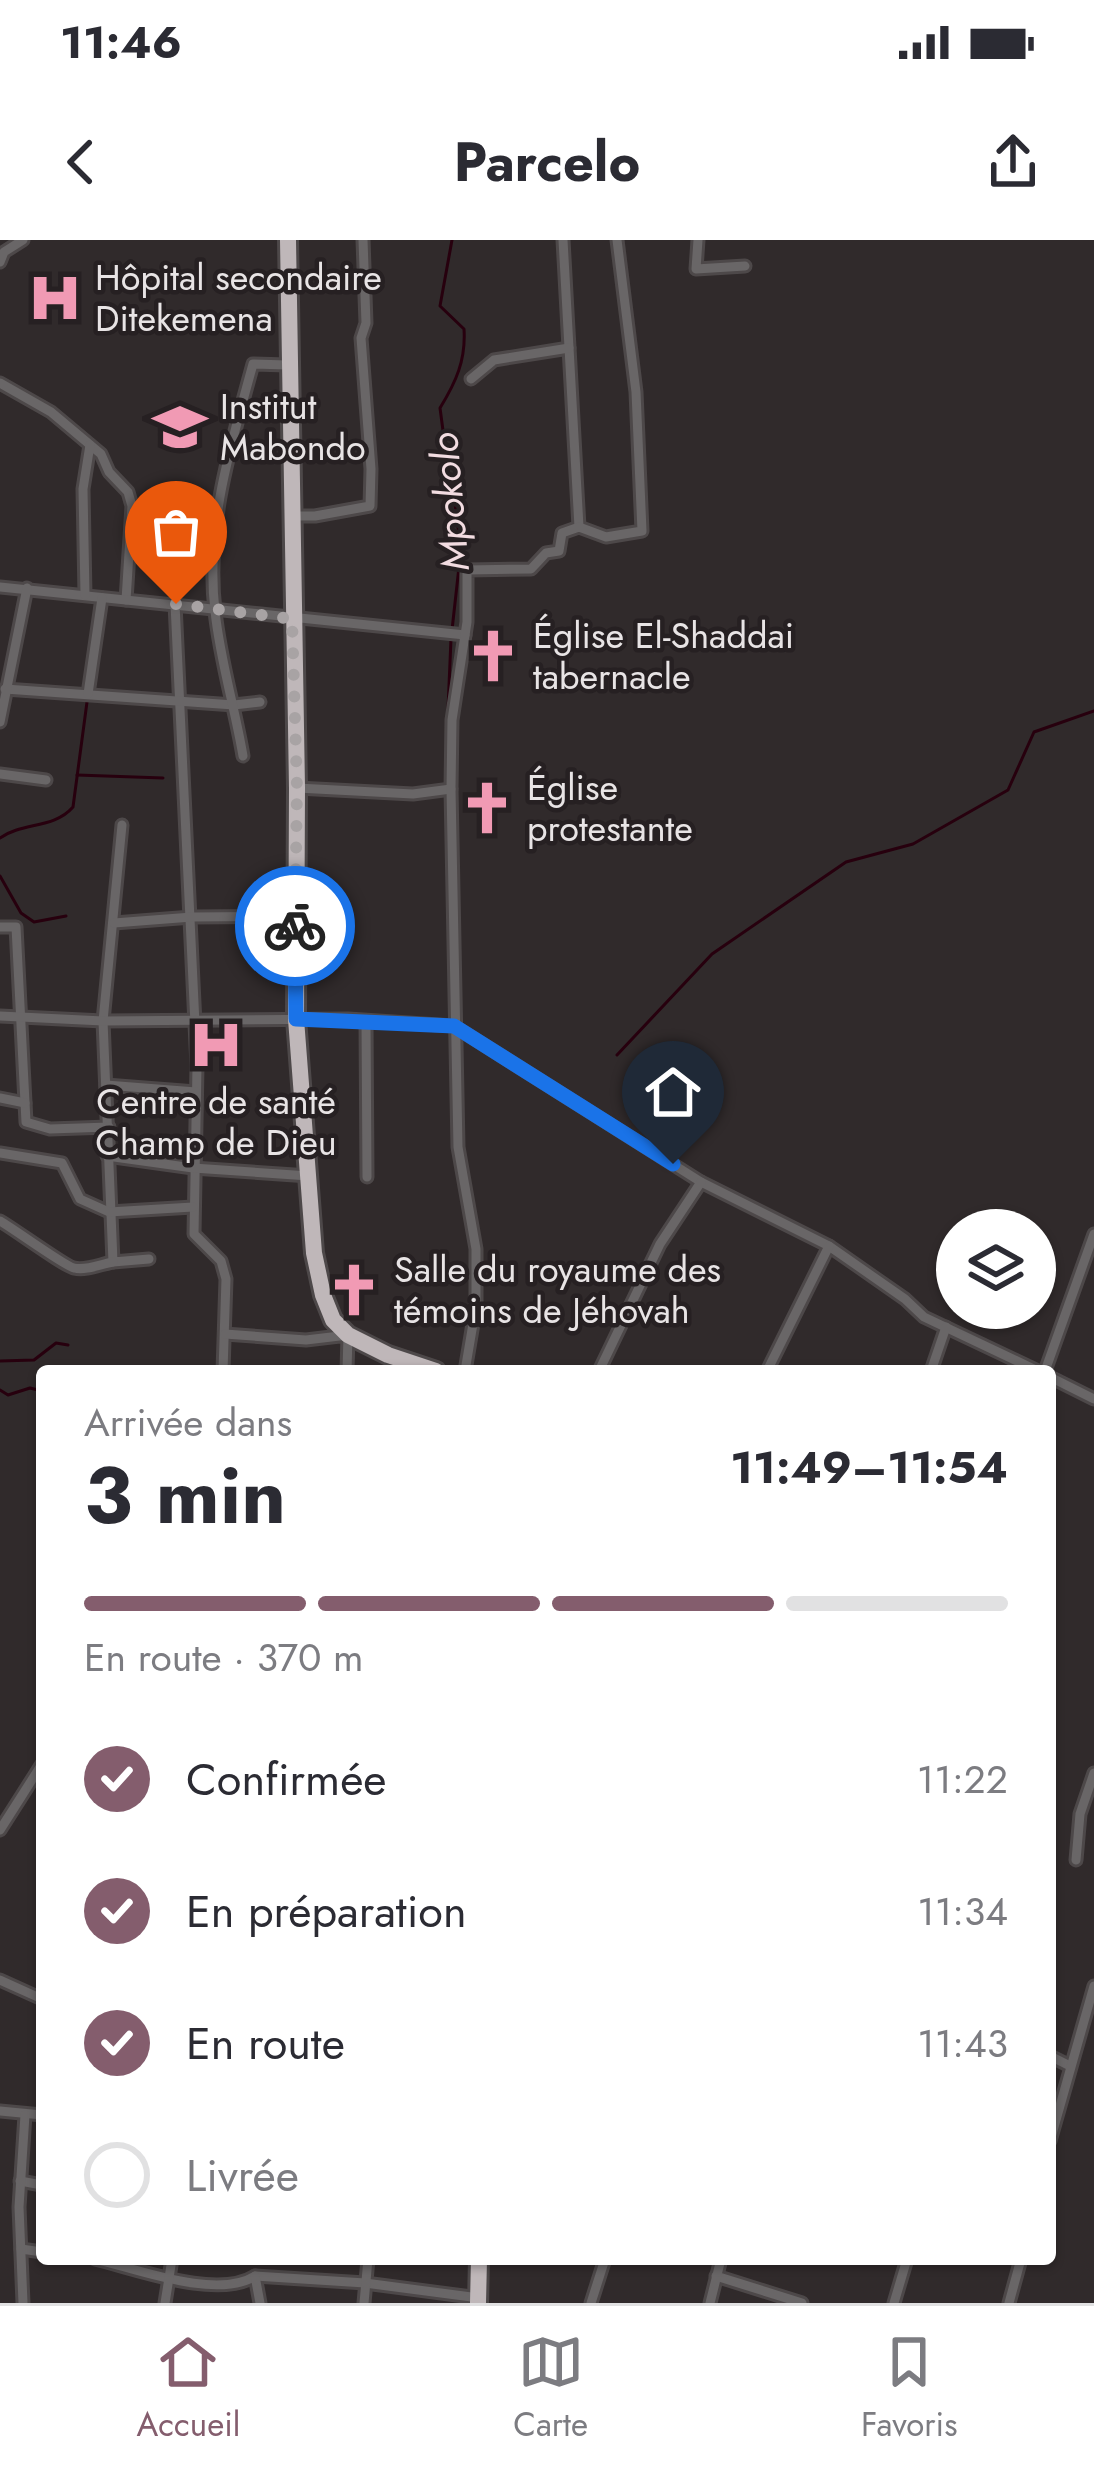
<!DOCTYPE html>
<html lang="fr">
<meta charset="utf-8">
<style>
body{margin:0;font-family:Jost,sans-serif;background:#f7f7f7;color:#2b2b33;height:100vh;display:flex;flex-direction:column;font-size:45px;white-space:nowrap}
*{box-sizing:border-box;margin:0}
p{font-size:39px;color:#7c7c81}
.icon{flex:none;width:66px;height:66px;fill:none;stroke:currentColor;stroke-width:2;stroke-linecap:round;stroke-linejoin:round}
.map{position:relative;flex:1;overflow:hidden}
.panel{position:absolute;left:36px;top:1125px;width:1020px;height:900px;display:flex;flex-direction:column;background:#fff;border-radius:12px;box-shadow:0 3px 9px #0004}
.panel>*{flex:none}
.controls{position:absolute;left:936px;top:969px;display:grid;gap:24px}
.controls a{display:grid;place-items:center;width:120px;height:120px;border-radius:50%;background:#fff;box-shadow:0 3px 9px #0004;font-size:60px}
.pin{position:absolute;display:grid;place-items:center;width:102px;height:102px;color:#fff;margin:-123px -51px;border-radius:50% 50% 50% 0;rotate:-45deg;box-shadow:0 0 12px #0007}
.pin .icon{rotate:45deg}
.courier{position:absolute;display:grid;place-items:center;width:120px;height:120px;margin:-60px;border:9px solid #1a73e8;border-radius:50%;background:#fff;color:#222;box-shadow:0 3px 15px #0007}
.summary em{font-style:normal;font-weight:700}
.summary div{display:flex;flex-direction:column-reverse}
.summary{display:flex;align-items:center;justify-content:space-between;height:204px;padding:0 48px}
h1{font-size:78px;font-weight:700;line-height:90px}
.bar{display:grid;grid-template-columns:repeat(4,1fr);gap:18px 12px;align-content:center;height:144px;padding:0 48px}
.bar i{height:15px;border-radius:9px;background:#e1e1e2}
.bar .active{background:#845d6d}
.bar p{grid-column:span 4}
ol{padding:0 48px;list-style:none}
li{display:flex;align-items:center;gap:36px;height:132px}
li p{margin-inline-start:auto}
li .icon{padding:12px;border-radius:50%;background:#845d6d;color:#fff;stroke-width:4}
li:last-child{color:#7c7c81}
li i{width:66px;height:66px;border:6px solid #e1e1e2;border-radius:50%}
.status{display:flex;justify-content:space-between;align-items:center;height:84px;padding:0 60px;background:#fff;direction:ltr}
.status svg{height:33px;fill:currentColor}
header{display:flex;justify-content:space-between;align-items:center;height:156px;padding:0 48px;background:#fff;font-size:54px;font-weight:700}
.dock{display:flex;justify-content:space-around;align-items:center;height:168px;border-top:3px solid #e1e1e2;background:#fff;font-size:33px;color:#7c7c81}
.dock a{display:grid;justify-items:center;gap:6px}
.dock .active{color:#845d6d}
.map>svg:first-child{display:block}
</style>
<div class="status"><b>11:46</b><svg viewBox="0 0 49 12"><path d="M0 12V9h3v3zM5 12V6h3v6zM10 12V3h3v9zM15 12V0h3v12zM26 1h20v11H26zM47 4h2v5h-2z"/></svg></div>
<header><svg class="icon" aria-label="back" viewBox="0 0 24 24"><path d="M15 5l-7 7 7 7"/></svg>Parcelo<svg class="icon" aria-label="share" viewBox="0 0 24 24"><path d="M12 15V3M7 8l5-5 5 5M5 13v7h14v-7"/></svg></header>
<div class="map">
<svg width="1094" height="2063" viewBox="0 0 1094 2063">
<rect width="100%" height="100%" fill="#302a2b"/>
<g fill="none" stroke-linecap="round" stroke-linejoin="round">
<g stroke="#27000e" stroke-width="3">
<path d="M 452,390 L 461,309 L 452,243 L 442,214 L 444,198 L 440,168 C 456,142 466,120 464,89 L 440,66 L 452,0"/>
<path d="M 448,469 L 451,399"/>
<path d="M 77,535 L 163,538"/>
<path d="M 0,598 C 22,582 54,589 73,567 L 87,462"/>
<path d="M 0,636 L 21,673 L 34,682 L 66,676"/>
<path d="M 617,815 L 712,714 L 846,622 L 913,604 L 1008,550 L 1034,492 L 1094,471"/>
<path d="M 0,1121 L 34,1120 L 56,1103 L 68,1105"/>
<path d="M 0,1150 L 8,1155 L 30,1148 L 42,1151"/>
</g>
<defs>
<g id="street">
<path d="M 563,0 L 579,287"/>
<path d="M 698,0 L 696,29 L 745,26"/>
<path d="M 0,22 L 4,12 L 23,0"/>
<path d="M 471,139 L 494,120 L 569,108"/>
<path d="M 0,143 L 51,172 L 101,214 L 109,232 L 128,252 L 132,266 L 126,360"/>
<path d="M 290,276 L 315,276 L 370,266 L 371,229 L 361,98 L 366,83 L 363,0"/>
<path d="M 0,347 L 465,395"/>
<path d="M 85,355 L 83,249 L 90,205"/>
<path d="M 175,364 L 197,826 L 194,994 L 221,1021 L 226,1039 L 223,1131"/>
<path d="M 5,449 L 234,465 L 260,462"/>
<path d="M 88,454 L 102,358"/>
<path d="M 0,482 L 27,348"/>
<path d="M 243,516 C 235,468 220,420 215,371 C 205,286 231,205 253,124 L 287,125"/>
<path d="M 0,534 L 46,540"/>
<path d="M 297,548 L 413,554 L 451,549"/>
<path d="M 122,585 L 103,781 L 113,1022 L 149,1019"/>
<path d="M 114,683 L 192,677 L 295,676"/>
<path d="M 0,687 L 16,687 L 26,882 L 50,889 L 109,887"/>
<path d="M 0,776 L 103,781 L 348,779 L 454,786 L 701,942 L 829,1006 L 905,1059 L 924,1077 L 1038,1131"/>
<path d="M 366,781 L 367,937"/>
<path d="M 106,845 L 196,852"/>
<path d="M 0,858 L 25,863"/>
<path d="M 0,913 L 62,923 L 80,959 L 109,972 L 193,967"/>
<path d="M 107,916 L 193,928 L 309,936"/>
<path d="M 0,981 C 14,989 66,1027 74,1028 C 86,1031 101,1024 113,1022"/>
<path d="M 225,1094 L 306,1100 L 348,1095 L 347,1131"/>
<path d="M 465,1131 L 476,1066 L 476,1009 L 458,907 L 451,549 L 452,480 L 467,382 L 467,330 L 531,329 L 546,313 L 559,311 L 562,293 L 579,287 L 606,297 L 642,291 L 636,152 L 617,0"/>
<path d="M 599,1131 L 660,1004 L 701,942"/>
<path d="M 767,1131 L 829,1006"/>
<path d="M 931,1131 L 946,1087"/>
<path d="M 1045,1131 L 1094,994"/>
<path d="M 1050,1137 L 1094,1159"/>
<path d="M 0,1590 L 42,1524"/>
<path d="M 1076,1620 L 1080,1574 L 1094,1533"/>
<path d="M 0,1740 L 42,1759"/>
<path d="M 1050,1816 L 1070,1826"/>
<path d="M 0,1871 L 42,1875"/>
<path d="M 1050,1901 L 1094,1746"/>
<path d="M 20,1941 L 42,1945"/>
<path d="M 21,2009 L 42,2012"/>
<path d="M 95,2019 C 137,2029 217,2060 255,2036 L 365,2043 L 479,2058"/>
<path d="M 255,2036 L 260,2063"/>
<path d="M 716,2036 L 802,2063"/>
<path d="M 23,2063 L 19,1967 L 25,1875"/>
<path d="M 165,2063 L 172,2019"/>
<path d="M 364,2063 L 368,2019"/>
<path d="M 591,2063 L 605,2019"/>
<path d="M 710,2063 L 721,2019"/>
<path d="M 894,2063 L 907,2019"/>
<path d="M 1009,2063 L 1021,2019"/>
</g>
<g id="highway">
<path d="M 288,0 L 297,548 L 296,779 L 314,1013 L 323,1055 L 333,1080 L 348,1095 L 388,1115 L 436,1131"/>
<path d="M 478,2063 L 479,2019"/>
</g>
</defs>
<use href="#street" stroke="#4d4849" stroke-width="15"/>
<use href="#highway" stroke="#4d4849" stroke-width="22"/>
<use href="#street" stroke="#696667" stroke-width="9"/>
<use href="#highway" stroke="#bfb7b9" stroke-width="16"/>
</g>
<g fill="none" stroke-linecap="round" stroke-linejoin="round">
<path stroke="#a8a3a4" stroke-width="12" stroke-dasharray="0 21.6" d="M 176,364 L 292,379 L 297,548 L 295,686"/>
<path stroke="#1a73e8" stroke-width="15" d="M 295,686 L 296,779 L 454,786 L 673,924"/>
</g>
<defs>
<symbol id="hospital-bare" viewBox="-9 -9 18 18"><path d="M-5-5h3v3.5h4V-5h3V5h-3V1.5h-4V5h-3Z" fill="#f19ab4" stroke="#262022" stroke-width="2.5" paint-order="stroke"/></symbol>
<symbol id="school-bare" viewBox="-9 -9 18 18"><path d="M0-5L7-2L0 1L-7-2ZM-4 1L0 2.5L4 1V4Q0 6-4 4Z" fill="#f19ab4" stroke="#262022" stroke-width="2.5" paint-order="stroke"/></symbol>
<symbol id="church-bare" viewBox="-9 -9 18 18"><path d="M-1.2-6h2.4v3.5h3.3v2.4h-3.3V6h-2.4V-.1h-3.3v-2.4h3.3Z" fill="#f19ab4" stroke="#262022" stroke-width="2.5" paint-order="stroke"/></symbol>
</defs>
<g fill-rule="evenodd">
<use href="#hospital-bare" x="17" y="20" width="76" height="76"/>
<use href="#school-bare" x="142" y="149" width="76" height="76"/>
<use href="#church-bare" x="455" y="378" width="76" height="76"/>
<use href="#church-bare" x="449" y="530" width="76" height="76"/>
<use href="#hospital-bare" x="178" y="767" width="76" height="76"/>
<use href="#church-bare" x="316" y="1012" width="76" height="76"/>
</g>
<g text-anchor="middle" stroke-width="9" stroke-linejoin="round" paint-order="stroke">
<g font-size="36" fill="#e8e4e5" stroke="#262022" text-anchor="start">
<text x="95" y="50">Hôpital secondaire<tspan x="95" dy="41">Ditekemena</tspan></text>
<text x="220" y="179">Institut<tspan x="220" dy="41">Mabondo</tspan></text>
<text x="533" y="408">Église El-Shaddai<tspan x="533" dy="41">tabernacle</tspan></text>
<text x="527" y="560">Église<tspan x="527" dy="41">protestante</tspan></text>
<text x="216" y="874" text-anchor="middle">Centre de santé<tspan x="216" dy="41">Champ de Dieu</tspan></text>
<text x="394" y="1042">Salle du royaume des<tspan x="394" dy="41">témoins de Jéhovah</tspan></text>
</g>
<g font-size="39" font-style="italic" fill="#f2dce1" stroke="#262022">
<text transform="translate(449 262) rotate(-95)" y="14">Mpokolo</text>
</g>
</g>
</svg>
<div class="controls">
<a><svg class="icon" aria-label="layers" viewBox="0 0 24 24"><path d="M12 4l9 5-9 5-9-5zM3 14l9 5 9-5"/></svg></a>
</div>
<div class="pin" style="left:176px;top:364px;background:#ea580c"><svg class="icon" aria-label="bag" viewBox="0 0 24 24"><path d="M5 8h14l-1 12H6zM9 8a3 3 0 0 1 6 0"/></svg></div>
<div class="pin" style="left:673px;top:924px;background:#1f2937"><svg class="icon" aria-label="home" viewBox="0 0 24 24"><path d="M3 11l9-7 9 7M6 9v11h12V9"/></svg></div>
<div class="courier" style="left:295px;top:686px"><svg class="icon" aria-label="bike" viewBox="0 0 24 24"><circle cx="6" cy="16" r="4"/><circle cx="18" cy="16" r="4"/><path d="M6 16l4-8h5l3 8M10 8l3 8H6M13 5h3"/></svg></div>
<section class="panel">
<div class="summary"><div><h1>3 min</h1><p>Arrivée dans</p></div><em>11:49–11:54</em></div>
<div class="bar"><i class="active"></i><i class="active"></i><i class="active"></i><i></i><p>En route · 370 m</p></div>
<ol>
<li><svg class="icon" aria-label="check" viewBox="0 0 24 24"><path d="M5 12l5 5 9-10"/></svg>Confirmée<p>11:22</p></li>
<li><svg class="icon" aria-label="check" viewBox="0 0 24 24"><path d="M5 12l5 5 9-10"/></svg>En préparation<p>11:34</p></li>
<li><svg class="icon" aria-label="check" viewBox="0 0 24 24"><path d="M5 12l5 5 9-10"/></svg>En route<p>11:43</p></li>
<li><i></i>Livrée</li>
</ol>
</section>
</div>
<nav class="dock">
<a class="active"><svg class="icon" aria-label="home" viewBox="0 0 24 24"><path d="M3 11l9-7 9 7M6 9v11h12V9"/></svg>Accueil</a>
<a><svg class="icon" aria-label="map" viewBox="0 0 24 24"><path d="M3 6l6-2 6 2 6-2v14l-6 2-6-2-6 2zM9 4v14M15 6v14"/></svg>Carte</a>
<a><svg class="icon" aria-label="saved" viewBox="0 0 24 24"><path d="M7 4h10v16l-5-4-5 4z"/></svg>Favoris</a>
</nav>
